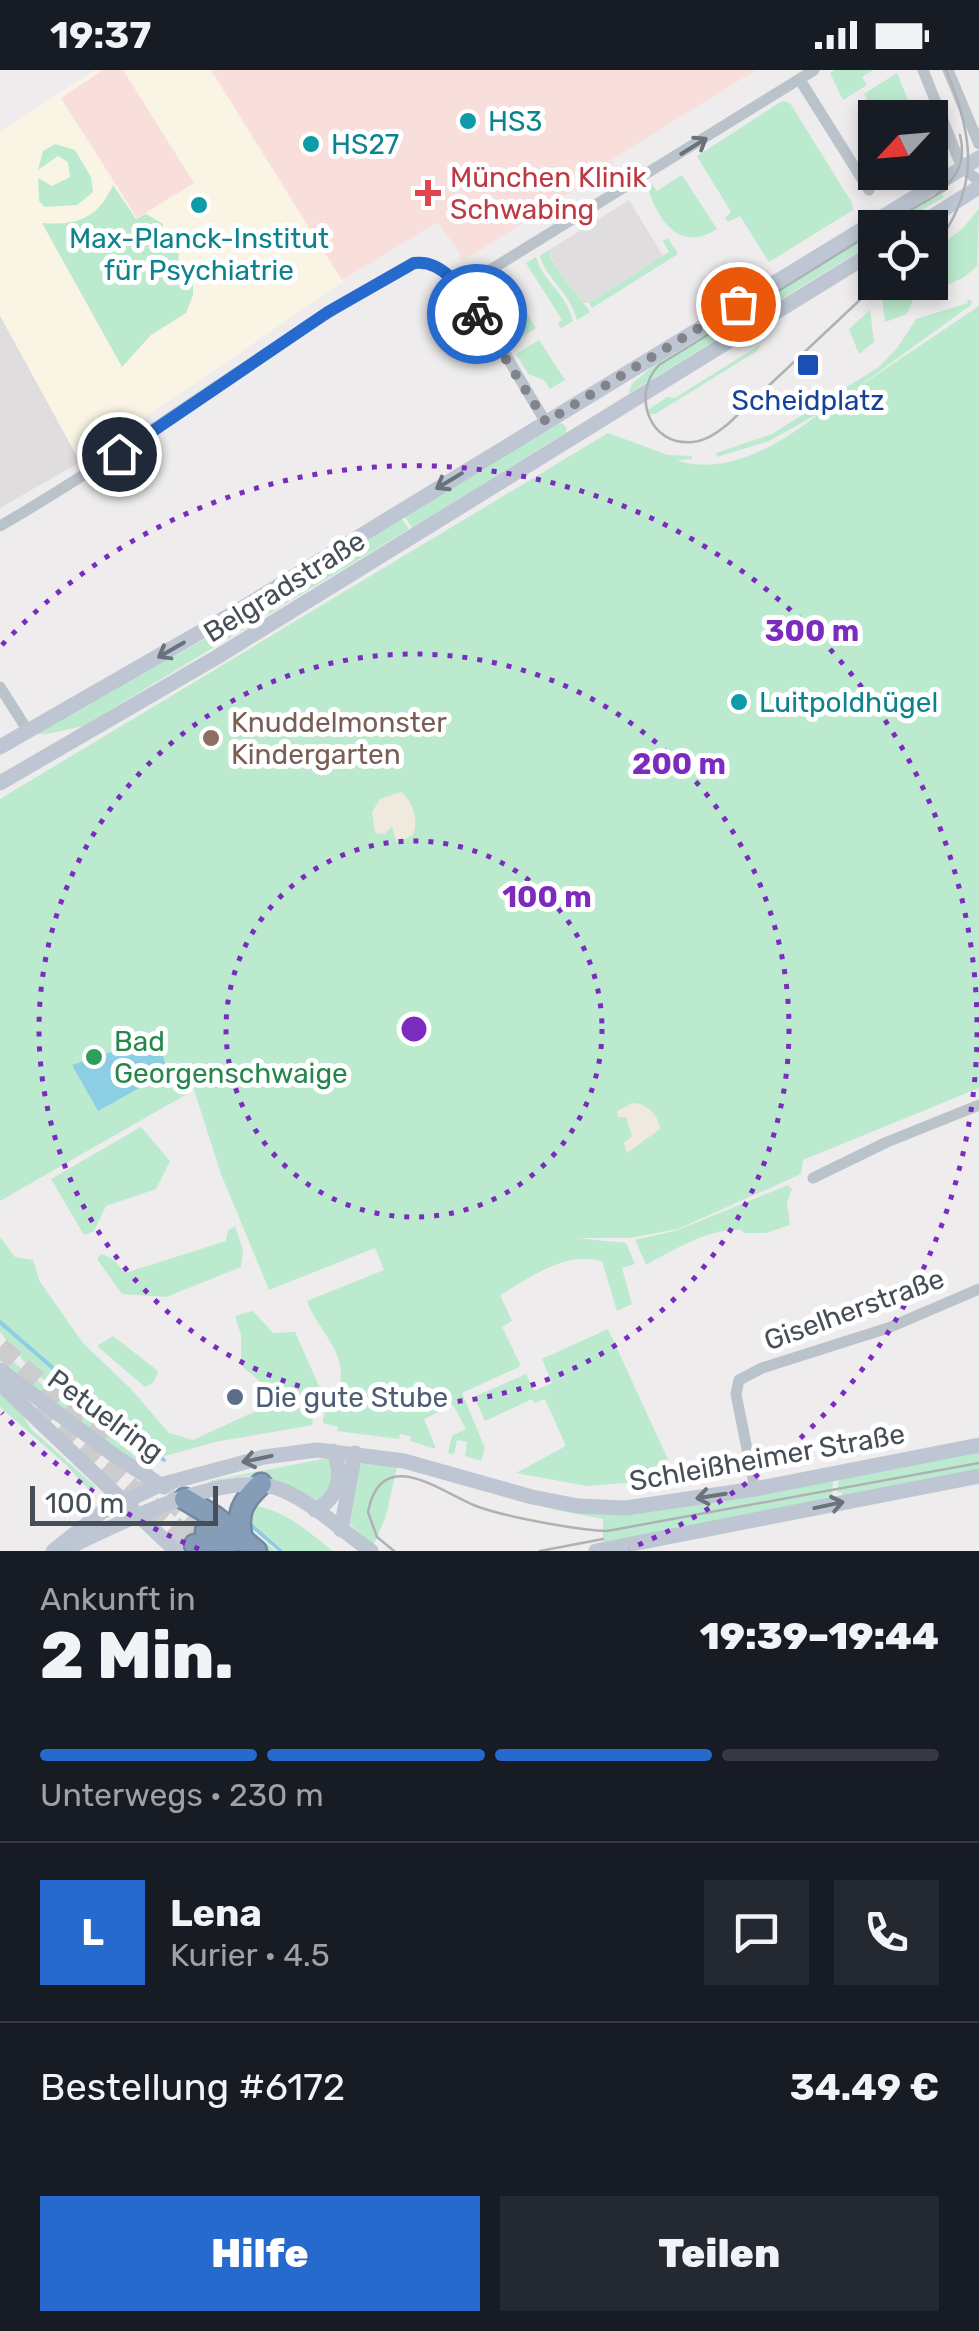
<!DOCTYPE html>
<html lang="de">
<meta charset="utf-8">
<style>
body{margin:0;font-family:Rubik,sans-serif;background:#242831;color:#f1f3f6;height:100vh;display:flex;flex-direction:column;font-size:38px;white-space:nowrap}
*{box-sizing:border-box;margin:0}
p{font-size:32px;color:#9ea1a6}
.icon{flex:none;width:55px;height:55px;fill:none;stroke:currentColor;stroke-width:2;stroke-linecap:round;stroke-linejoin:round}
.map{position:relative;height:1481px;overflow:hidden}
.panel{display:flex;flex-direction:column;background:#171b24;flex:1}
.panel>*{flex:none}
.needle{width:65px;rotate:244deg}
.buttons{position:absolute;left:858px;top:30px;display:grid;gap:20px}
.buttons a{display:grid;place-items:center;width:90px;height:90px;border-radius:0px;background:#171b24;box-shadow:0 5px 15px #0003;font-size:50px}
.scale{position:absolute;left:30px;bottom:25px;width:188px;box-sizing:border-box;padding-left:10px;border:5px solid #464e57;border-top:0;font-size:28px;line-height:35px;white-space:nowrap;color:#464e57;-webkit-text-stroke:8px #fff;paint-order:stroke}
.pin{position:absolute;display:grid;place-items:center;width:85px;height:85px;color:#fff;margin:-42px;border:5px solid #fff;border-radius:50%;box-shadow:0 2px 10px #0007}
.courier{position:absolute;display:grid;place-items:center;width:100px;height:100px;margin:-50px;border:8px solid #266ace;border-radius:50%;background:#fff;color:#222;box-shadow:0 2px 12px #0007}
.summary em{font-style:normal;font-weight:800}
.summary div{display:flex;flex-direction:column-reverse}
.summary{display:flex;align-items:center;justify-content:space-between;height:170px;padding:0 40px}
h1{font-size:65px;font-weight:800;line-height:75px}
.bar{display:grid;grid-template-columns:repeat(4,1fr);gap:15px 10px;align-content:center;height:120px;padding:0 40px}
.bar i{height:12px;border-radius:8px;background:#363941}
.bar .active{background:#266ace}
.bar p{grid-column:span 4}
.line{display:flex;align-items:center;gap:25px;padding:0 40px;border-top:2px solid #363941}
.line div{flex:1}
.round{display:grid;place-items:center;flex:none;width:105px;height:105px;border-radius:0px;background:#242831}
.primary-button{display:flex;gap:20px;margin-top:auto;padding:20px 40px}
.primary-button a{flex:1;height:115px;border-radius:0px;background:#266ace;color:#fff;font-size:40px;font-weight:800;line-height:115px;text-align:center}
.primary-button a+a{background:#242831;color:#f1f3f6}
.status{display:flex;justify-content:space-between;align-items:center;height:70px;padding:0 50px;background:#171b24;direction:ltr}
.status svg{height:28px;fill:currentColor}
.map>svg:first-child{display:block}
</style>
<div class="status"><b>19:37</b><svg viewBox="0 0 49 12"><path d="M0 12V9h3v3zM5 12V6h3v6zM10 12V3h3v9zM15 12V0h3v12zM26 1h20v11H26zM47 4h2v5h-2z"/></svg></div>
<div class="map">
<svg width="979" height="1481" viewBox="0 0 979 1481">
<rect width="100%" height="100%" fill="#eeecec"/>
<path fill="#f9f4e4" d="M 95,0 L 211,0 L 343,212 L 80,392 L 0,246 L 0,62 Z"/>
<g fill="#dfdddd">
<path d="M 629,130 L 663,186 L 589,233 L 584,233 L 557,200 L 549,180 Z"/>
<path d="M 0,246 L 80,392 L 0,438 Z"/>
</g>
<g fill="#f8dfdc">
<path d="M 103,0 L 123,0 L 194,113 L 137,148 L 61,28 Z"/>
<path d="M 211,0 L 756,0 L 611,90 L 613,95 L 465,190 L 460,189 L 460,183 L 438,152 L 342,210 Z"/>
</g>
<g fill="#bceacf">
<path d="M 835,0 L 873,0 L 862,7 L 867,15 L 843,30 L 830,3 Z"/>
<path d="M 897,3 L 915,47 L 878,47 L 864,24 Z"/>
<path d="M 782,31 L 790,33 L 852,133 L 853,140 L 769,192 L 740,146 L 728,152 L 725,148 L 731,142 L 697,86 Z"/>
<path d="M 55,74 L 75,80 L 91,107 L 93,122 L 77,135 L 45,137 L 39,131 L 38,108 L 52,116 L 70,107 L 68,92 L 58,86 L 38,100 L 43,81 Z"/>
<path d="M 682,105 L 717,159 C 678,184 658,149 647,116 L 652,114 L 657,121 Z"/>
<path d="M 113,115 L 136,149 L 146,144 L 163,154 L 158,176 L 168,181 L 181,173 L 183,175 L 178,186 L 181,204 L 173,212 L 168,207 L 166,214 L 171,216 L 186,208 L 193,213 L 193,225 L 186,243 L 151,265 L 122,297 L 42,153 C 77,156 98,148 113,115 Z"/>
<path d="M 942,124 L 944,127 L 893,157 L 875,158 L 875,169 L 856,183 L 628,324 L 632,314 L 669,282 L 928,125 L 931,130 Z"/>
<path d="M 979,139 L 977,196 L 964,207 L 925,226 L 924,213 L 930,212 L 930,183 L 962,159 Z"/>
<path d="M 668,168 L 678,184 L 592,238 L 589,233 L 669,182 L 663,171 Z"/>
<path d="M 549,180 C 553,202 578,222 590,242 L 577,250 C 570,222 547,210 540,186 Z"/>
<path d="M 536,187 C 542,211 566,222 573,251 L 561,258 L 558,253 L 562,250 L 526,193 Z"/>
<path d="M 505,207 L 536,258 L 509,275 L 479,227 L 481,221 Z"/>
<path d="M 900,213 L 913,213 L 913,230 L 907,244 L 885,252 L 882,228 L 902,218 Z"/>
<path d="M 967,229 L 972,231 L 971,235 L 851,322 L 979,236 L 979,1018 L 803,1090 L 801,1104 L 678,1159 L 629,1168 L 576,1168 L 626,1173 L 635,1194 L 622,1198 L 632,1234 L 617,1241 L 602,1191 C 564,1181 532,1207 500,1225 L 512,1251 L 502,1257 L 521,1296 L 462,1323 L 485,1378 L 481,1391 L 465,1386 L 467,1372 L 457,1370 L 454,1384 L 448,1383 L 452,1366 L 466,1359 L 453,1335 L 424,1349 L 436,1379 L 410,1371 L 411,1366 L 400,1364 L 399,1369 L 337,1361 L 338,1357 L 323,1353 C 323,1337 335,1333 339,1318 C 349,1282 318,1262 307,1231 L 384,1200 L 375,1178 L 269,1220 L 221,1104 L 194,1020 L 0,1131 L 0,729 L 608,363 L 668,385 L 692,386 L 692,389 L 677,390 C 726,408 784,372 821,342 L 769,371 L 717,387 L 716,383 L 772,364 L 879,297 L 898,277 L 916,249 L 968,233 Z"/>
<path d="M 870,240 L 874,272 L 859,284 L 849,259 Z"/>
<path d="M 539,270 L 565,310 L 550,319 L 544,310 L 528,304 L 516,284 Z"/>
<path d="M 761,274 L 757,281 L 655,344 L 650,344 L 649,339 L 667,327 L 675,328 Z"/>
<path d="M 562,353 L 567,358 L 565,363 L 412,458 L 405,447 L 554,354 Z"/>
<path d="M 402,449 L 409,459 L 84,656 L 47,664 L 33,664 L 237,551 Z"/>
<path d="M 141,1057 L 170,1091 L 156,1119 L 106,1136 L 94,1161 L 84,1165 L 51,1109 Z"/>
<path d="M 788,1115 L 792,1119 L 787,1133 L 790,1155 L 766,1163 L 744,1163 L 741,1160 C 709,1158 674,1180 646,1195 L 635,1170 L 678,1160 Z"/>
<path d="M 235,1156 L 243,1180 L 241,1197 L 166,1227 L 122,1224 L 97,1189 L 101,1184 L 113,1189 L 125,1203 L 226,1171 L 228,1161 Z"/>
<path d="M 0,1167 L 15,1187 L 33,1190 L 40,1212 L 83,1273 L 131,1319 L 169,1363 L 193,1370 L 256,1341 L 304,1338 L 312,1347 L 313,1355 L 215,1372 L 158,1388 L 98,1351 L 30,1299 L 0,1262 Z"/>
<path d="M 253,1241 L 273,1263 L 295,1262 L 319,1316 L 316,1323 C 286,1340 262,1313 241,1295 L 241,1265 L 235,1246 Z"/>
<path d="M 608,1259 L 677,1409 L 587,1416 L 516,1403 L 566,1376 L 545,1329 L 534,1333 L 532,1329 L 485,1351 L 474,1327 L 526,1304 L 534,1321 L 552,1313 L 542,1289 Z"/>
<path d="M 113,1266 L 158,1301 L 154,1312 L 145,1317 L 97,1276 Z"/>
<path d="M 0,1281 L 16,1294 L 144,1393 L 138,1395 L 9,1298 L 0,1290 Z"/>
<path d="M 0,1324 L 22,1344 L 31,1359 L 96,1417 L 89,1420 L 65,1394 L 0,1337 Z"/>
<path d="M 979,1381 L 979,1399 L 843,1426 L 841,1422 L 837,1423 L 839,1408 Z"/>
<path d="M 322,1389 L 329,1389 L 334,1399 L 329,1424 L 317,1430 C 279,1410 256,1398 212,1413 L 209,1411 Z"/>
<path d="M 365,1392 L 397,1397 L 386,1446 L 373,1476 L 350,1454 L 360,1395 Z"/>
<path d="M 828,1410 L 833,1412 L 832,1428 L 603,1473 L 603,1449 L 550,1439 L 651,1442 Z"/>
<path d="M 247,1434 C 286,1440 303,1458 333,1481 L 285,1481 L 252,1453 L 250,1460 L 276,1481 L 266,1481 L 250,1467 Z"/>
</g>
<g fill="#efeadd">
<path d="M 401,722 C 413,731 419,752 413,765 L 397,773 L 392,757 L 384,764 L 375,763 L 372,742 L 380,729 Z"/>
<path d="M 633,1033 C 646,1033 659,1045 660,1059 L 627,1083 L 624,1073 L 632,1066 L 626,1047 L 618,1047 L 617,1041 Z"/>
</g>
<path fill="#8ccfe4" d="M 157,967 L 168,1002 L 98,1041 L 72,995 Z"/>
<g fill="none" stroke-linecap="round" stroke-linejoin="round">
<g stroke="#8ccfe4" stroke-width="4">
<path d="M 0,1252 L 129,1364 L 164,1390"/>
<path d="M 251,1455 L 281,1481"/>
</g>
<g stroke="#ccccce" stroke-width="20" stroke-dasharray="20 10" stroke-linecap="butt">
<path d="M 0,1277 L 111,1377"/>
<path d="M 39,1335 L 195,1475"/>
<path d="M 144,1406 L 206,1461"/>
</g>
<defs>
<g id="highway">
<path d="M 185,1429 L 215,1447 L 256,1481"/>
<path d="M 206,1461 L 228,1481"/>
<path d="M 242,1469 C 236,1443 242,1432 261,1414"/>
<path d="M 195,1475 L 202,1481"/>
</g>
</defs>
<use href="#highway" stroke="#7288a3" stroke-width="25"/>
<g stroke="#bbc3ca" stroke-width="11">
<path d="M 923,0 L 962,98 L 979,111"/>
<path d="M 948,0 L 979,74"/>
<path d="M 800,10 L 869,120"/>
<path d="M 461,218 L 814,0"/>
<path d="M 0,456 C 142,374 270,272 413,193 C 425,191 434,194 443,201 C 475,225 522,315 546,352"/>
<path d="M 0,617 L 28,661"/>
<path d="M 813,1108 L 887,1072 L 979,1035"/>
<path d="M 755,1419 L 736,1324 L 739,1310 L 762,1298 L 888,1258 L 979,1219"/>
</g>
<g stroke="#bdc6d2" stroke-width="15">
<path d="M 914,158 L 979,117"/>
<path d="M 0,677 L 244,537 L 979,88"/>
<path d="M 0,713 L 217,587 L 875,181"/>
<path d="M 0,1300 L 115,1386 L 164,1417"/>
<path d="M 0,1314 L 176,1481"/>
<path d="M 315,1440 C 339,1428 344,1405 333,1381"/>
<path d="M 341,1460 L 355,1383"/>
<path d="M 65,1479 C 116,1455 228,1396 282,1420 C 314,1433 342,1461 371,1481"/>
<path d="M 53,1481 L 102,1442 L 160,1415 L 264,1387 L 317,1380 L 404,1391 L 532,1427 L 578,1436 L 626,1438 L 755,1419 L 979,1375"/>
<path d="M 596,1481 L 979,1406"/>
</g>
<use href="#highway" stroke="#869db8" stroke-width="20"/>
<g stroke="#aeb1b6" stroke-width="2.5">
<path d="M 936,125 C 956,109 967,92 960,65"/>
<path d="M 880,158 L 945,120"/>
<path d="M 875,161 L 659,295 C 631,324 649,377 693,372 C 706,371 718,362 728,354 L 879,212"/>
<path d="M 933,179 C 979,120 976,71 946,0"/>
<path d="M 394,1481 L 377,1467 L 368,1442 C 381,1372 444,1424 476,1436 C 505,1447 577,1460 607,1461 L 979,1393"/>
<path d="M 540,1481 L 603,1469"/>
</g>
</g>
<defs><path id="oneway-shaft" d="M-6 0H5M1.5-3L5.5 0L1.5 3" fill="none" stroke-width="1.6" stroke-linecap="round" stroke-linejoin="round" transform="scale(2.5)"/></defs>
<use stroke="#69717a" href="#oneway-shaft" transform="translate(694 76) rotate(-32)"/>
<g stroke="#6a727c">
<use href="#oneway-shaft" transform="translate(449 411) rotate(149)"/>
<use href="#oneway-shaft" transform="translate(171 580) rotate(150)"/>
<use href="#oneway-shaft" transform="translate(257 1389) rotate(168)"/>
<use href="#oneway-shaft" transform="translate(711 1426) rotate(171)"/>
<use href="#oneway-shaft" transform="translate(829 1435) rotate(-12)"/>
</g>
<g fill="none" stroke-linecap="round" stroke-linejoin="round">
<path stroke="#81858b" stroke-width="10" stroke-dasharray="0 18" d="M 477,244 L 546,352 L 738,234"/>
<path stroke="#266ace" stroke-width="12" d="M 119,384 L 328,242 L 414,193 C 444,189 463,221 477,244"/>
</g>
<g fill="none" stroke="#7b2cbf" stroke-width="5" stroke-dasharray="5 10">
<circle cx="414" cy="959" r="188"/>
<circle cx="414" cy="959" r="375"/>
<path d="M199 1479A563 563 0 0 1 2 1343M2 575A563 563 0 1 1 629 1479"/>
</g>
<g fill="#0f9aa8" stroke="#fff" stroke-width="4">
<circle cx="468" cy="51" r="10"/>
<circle cx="311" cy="74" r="10"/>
<circle cx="199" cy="135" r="10"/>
<circle cx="739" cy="632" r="10"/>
</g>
<path fill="#e0444e" stroke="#fff" stroke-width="4" d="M423 108h10v10h10v10h-10v10h-10v-10h-10v-10h10z"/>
<rect fill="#1a4fb4" stroke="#fff" stroke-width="4" x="796" y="283" width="24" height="24" rx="5"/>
<circle fill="#8d6e63" stroke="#fff" stroke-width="4" cx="211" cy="668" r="10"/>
<circle fill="#2e9e5b" stroke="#fff" stroke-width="4" cx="94" cy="987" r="10"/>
<circle fill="#5c6f8a" stroke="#fff" stroke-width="4" cx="235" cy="1327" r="10"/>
<g text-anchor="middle" stroke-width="10" stroke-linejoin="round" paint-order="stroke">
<g font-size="28" fill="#0d838f" stroke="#fff" text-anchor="start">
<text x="488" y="61">HS3</text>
<text x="331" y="84">HS27</text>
<text x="199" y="178" text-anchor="middle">Max-Planck-Institut<tspan x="199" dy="32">für Psychiatrie</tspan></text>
<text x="759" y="642">Luitpoldhügel</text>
</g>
<g font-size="28" fill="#be3a42" stroke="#fff" text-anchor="start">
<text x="450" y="117">München Klinik<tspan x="450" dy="32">Schwabing</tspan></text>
</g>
<g font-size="28" fill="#164399" stroke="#fff">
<text x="808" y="340">Scheidplatz</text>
</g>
<g font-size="28" fill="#464e57" stroke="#fff">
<text transform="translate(284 516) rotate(-32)" y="10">Belgradstraße</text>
<text transform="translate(854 1239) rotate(-20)" y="10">Giselherstraße</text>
<text transform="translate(106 1345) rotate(36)" y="10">Petuelring</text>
<text transform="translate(767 1387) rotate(-10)" y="10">Schleißheimer Straße</text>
</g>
<g font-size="28" fill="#785e54" stroke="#fff" text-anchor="start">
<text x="231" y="662">Knuddelmonster<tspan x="231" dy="32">Kindergarten</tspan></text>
</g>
<g font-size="28" fill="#27864d" stroke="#fff" text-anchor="start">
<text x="114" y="981">Bad<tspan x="114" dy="32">Georgenschwaige</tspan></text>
</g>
<g font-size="28" fill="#4e5e75" stroke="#fff" text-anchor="start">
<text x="255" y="1337">Die gute Stube</text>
</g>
</g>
<circle cx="414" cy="959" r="15" fill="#7b2cbf" stroke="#fff" stroke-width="5"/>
<g font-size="30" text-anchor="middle" font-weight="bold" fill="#7b2cbf" stroke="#fff" stroke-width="10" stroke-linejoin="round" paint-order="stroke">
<text x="812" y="571">300 m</text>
<text x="679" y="704">200 m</text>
<text x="547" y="837">100 m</text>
</g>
</svg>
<div class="buttons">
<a><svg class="needle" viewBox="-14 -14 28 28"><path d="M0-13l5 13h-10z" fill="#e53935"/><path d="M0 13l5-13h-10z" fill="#9ea1a6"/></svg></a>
<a><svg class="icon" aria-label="locate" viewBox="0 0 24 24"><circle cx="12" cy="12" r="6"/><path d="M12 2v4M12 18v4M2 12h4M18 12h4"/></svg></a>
</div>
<div class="scale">100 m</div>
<div class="pin" style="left:738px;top:234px;background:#ea580c"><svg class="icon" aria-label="bag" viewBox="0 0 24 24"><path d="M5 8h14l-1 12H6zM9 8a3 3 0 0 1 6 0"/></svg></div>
<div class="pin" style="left:119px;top:384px;background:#1f2937"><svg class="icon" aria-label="home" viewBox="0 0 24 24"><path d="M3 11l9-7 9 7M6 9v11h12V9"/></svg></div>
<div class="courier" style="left:477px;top:244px"><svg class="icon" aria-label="bike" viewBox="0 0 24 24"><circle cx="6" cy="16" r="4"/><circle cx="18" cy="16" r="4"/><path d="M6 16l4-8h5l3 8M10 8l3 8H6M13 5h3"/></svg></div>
</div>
<section class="panel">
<div class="summary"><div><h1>2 Min.</h1><p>Ankunft in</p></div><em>19:39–19:44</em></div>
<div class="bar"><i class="active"></i><i class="active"></i><i class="active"></i><i></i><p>Unterwegs · 230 m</p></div>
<div class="line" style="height:180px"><b class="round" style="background:#266ace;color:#fff">L</b><div><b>Lena</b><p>Kurier · 4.5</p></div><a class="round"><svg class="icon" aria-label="chat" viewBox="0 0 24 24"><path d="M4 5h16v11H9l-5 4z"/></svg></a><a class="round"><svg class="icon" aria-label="phone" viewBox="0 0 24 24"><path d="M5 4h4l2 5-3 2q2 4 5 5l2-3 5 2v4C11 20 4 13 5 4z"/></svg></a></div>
<div class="line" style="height:130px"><div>Bestellung #6172</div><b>34.49 €</b></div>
<div class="primary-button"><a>Hilfe</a><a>Teilen</a></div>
</section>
